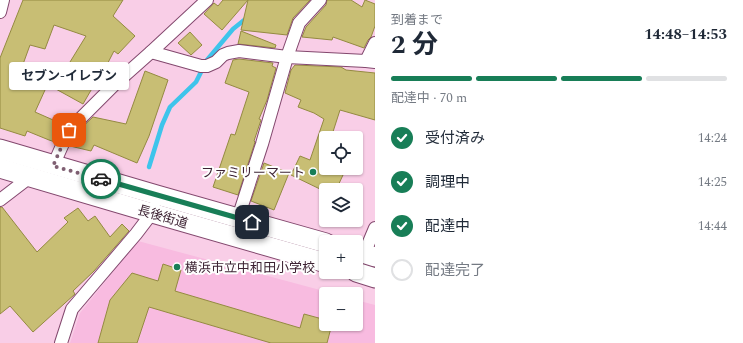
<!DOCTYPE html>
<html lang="ja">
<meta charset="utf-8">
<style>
body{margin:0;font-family:Spectral,"Noto Sans JP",serif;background:#f6f6f7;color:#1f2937;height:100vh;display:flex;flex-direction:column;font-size:15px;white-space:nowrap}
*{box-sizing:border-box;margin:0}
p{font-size:13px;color:#747a83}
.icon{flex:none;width:22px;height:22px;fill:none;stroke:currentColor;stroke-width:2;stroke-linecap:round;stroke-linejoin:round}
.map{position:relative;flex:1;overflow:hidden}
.sheet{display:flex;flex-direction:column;background:#fff;width:368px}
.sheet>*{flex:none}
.buttons{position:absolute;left:319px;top:131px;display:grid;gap:8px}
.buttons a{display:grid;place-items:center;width:44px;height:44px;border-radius:4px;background:#fff;box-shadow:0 1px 3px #0004;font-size:20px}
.pin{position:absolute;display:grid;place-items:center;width:34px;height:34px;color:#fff;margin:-17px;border-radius:8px;box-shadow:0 2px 6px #0006}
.courier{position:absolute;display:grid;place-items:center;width:40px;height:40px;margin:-20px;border:3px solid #187e57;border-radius:50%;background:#fff;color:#222;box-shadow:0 1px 5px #0007}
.bubble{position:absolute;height:28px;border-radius:4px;background:#fff;box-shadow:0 1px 3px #0004;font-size:13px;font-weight:700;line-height:28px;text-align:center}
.summary em{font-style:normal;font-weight:700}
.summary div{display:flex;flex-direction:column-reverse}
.summary{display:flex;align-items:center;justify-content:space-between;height:68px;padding:0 16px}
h1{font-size:26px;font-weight:700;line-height:30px}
.bar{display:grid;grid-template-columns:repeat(4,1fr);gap:6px 4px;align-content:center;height:48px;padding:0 16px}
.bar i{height:5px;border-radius:3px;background:#e0e1e3}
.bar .on{background:#187e57}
.bar p{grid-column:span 4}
ol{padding:0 16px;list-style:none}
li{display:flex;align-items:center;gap:12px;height:44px}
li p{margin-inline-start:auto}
li .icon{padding:4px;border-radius:50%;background:#187e57;color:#fff;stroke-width:4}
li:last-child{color:#747a83}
li i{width:22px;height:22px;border:2px solid #e0e1e3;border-radius:50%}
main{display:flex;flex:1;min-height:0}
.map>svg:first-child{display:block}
</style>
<main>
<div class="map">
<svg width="375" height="343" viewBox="0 0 375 343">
<rect width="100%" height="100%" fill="#f9cee7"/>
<path fill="#f8bbe0" d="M 138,241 L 335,294 L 326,294 L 326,324 L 356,324 L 356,300 L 375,305 L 375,343 L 70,343 L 80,313 Z"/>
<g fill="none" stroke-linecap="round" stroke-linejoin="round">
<path stroke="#3ec4eb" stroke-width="4.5" d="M 149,167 L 162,125 L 170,107 L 196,82 L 207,60 L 233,29 L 248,17"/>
</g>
<g fill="#c8be74" stroke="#948a41">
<path d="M 23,0 L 123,0 L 113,16 L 135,36 L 118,54 L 114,51 L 96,86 L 94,85 L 83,104 L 54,88 L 86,36 L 54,25 L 45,49 L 30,45 L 22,67 L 50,79 L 35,112 L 60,123 L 61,121 L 66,123 L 62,127 L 55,142 L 49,140 L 27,131 L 25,136 L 0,128 L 0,58 Z"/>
<path d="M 223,0 L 248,0 L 222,30 L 204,14 L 214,3 L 218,6 Z"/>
<path d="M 248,0 L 310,0 L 293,18 L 287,35 L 241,30 Z"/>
<path d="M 327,0 L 351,0 L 362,7 L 365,0 L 375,4 L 375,26 L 371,37 L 368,40 L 364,48 L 333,37 L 332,40 L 302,37 L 306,27 L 326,5 Z"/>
<path d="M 241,31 L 276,45 L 275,48 L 238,44 Z"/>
<path d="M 190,32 L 202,45 L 191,55 L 178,43 Z"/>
<path d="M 239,59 L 273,63 L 272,66 L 276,68 L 267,100 L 259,119 L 261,120 L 254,141 L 255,142 L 238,195 L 213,187 L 231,134 L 235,135 L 249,92 L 225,83 L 233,60 Z"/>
<path d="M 295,65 L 341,67 L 346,70 L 375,73 L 375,120 L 340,110 L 331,138 L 326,138 L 326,168 L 343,175 L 336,190 L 322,190 L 291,175 L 300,156 L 310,160 L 324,119 L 314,113 L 298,107 L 301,100 L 285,93 L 291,70 Z"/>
<path d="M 145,71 L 168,80 L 149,136 L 137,163 L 94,145 L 91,151 L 70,146 L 75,134 L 93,117 L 126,124 Z"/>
<path d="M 264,163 L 289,173 L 274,210 L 251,201 Z"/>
<path d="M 0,207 L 2,207 L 37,252 L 68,222 L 64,218 L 78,208 L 88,221 L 95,216 L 110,237 L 122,224 L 129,231 L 94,271 L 73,291 L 75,294 L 33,332 L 10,306 L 0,314 Z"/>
<path d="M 163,264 L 181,270 L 175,291 L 300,328 L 304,314 L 326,320 L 326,324 L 332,324 L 327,343 L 271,343 L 149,307 L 137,343 L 98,343 L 110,300 L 132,273 L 158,281 Z"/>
</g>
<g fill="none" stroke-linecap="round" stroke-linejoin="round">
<defs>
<g id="minor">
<path d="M 0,12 L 3,0"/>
<path d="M 151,52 L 201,66 L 207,66 L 216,62 L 223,55 L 228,53 L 239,51 L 287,57 L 366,61 L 375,62"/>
<path d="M 366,61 L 375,43"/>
<path d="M 53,166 L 69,130 L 115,84 L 151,52 L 207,0"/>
<path d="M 0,200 L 30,177"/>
<path d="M 238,218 L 262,144 L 287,57 L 299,23 L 320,0"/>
<path d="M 364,254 L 375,228"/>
<path d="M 61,343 L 72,309 L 136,234 L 152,213 L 154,207"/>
</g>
<g id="primary">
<path d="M 0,149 L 157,195 L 326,243"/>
<path d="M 0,168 L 152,213 L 326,263"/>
<path d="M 356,251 L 375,257"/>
<path d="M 356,272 L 375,278"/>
</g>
</defs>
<use href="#minor" stroke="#83486e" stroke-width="14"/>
<use href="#primary" stroke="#83486e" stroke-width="21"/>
<use href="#minor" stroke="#fff" stroke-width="12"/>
<use href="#primary" stroke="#fff" stroke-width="19"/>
</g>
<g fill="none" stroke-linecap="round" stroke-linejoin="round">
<path stroke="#7f5f72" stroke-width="4" stroke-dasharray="0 7.2" d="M 69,130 L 53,166 L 101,179"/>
<path stroke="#187e57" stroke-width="5" d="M 101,179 L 252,222"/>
</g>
<g fill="#187e57" stroke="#fefefe" stroke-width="1.5">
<circle cx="313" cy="172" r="4"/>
<circle cx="177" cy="267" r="4"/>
</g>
<g text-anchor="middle" stroke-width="4" stroke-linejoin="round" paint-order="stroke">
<g font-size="13" fill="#3d2333" stroke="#fefefe" text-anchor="end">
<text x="305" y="177">ファミリーマート</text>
<text x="185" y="272" text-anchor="start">横浜市立中和田小学校</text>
</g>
<g font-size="13" fill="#3d2333" stroke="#fefefe">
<text transform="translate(163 216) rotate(16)" y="5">長後街道</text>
</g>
</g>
</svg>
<div class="buttons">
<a><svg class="icon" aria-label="locate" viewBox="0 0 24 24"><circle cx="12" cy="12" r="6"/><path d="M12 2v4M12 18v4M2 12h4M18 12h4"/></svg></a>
<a><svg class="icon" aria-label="layers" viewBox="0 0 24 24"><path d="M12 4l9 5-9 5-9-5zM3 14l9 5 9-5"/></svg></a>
<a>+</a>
<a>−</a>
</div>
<div class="pin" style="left:69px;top:130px;background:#ea580c"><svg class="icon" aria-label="bag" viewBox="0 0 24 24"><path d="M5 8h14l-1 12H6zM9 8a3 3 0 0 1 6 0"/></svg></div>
<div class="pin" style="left:252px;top:222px;background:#1f2937"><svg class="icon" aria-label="home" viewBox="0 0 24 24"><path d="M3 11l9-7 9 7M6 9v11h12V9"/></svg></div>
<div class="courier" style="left:101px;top:179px"><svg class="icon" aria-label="car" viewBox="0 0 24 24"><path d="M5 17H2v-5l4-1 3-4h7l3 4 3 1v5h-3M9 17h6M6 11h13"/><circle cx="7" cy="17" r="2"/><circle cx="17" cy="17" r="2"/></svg></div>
<div class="bubble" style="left:9px;top:62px;width:120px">セブン-イレブン</div>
</div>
<section class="sheet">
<div class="summary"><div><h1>2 分</h1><p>到着まで</p></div><em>14:48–14:53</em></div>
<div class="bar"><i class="on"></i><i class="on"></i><i class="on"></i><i></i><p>配達中 · 70 m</p></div>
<ol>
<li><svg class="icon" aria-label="check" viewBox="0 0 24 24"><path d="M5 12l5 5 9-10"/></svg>受付済み<p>14:24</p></li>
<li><svg class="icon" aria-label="check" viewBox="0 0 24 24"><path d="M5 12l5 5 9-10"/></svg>調理中<p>14:25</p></li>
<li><svg class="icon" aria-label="check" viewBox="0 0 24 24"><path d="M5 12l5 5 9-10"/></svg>配達中<p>14:44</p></li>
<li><i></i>配達完了</li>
</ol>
</section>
</main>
